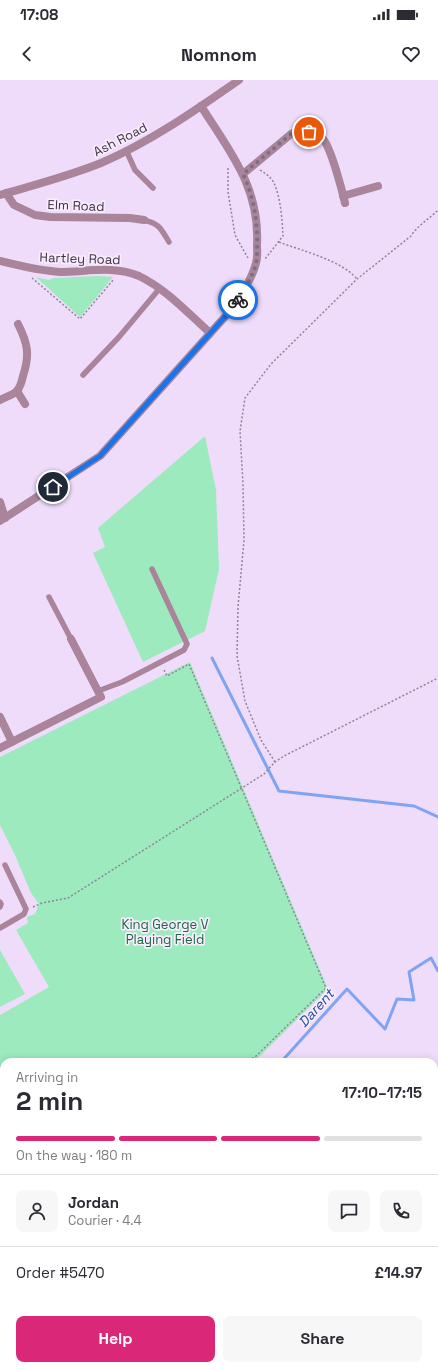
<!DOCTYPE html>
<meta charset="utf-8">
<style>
body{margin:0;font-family:"Space Grotesk",sans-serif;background:#f7f7f7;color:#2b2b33;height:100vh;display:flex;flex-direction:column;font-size:15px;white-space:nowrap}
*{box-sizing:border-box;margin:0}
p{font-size:13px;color:#7c7c81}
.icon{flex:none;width:22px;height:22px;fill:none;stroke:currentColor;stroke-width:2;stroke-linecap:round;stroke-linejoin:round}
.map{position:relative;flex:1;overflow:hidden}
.side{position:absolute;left:0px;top:978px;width:438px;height:312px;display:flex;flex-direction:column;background:#fff;border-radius:12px 12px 0 0;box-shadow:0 2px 10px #0003}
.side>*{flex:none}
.pin{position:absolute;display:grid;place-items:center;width:34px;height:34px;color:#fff;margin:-17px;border:2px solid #fff;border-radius:50%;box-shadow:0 1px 4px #0007}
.courier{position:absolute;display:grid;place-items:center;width:40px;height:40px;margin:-20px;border:3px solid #1a73e8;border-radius:50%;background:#fff;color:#222;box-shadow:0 1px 5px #0007}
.headline em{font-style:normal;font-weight:800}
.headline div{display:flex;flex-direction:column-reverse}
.headline{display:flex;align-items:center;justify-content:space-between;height:68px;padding:0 16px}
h1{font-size:26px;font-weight:800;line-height:30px}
.bar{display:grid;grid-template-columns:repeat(4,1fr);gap:6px 4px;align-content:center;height:48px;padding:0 16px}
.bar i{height:5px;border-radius:3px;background:#e1e1e2}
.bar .current{background:#db2777}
.bar p{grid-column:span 4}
.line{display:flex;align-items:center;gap:10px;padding:0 16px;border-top:1px solid #e1e1e2}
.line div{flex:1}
.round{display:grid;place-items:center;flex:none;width:42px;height:42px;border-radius:8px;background:#f7f7f7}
.action{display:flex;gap:8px;margin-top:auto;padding:8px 16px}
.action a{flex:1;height:46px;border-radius:8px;background:#db2777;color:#fff;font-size:16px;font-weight:800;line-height:46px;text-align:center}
.action a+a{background:#f7f7f7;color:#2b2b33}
.status{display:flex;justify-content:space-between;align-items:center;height:28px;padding:0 20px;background:#fff;direction:ltr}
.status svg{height:11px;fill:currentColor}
header{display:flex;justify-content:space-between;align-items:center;height:52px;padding:0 16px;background:#fff;font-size:18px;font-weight:800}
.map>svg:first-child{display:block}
</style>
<div class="status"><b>17:08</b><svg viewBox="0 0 49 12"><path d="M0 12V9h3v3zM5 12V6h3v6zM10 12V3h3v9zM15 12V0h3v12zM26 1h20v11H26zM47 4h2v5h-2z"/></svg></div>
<header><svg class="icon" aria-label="back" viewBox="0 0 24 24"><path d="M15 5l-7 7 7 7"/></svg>Nomnom<svg class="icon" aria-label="heart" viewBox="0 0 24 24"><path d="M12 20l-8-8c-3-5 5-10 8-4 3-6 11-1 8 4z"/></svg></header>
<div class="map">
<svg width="438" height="1290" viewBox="0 0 438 1290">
<rect width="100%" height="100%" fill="#efdcfa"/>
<g fill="#9ceabd">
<path d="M 98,196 L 113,197 L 80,237 L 36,197 L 49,200 L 54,198 Z"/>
<path d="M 205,356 L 216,410 L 219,489 L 205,551 L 143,582 L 93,473 L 105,467 L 98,448 Z"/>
<path d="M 190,582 L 328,909 L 256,980 L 251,982 L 4,982 L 4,1066 L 0,1066 L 0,935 L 49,907 L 16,850 L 28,843 L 27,837 L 35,834 L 39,824 L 31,813 L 15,775 L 0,745 L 0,677 Z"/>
<path d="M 0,870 L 25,914 L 0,927 Z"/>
</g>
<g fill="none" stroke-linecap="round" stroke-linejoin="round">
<g stroke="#7fa4f1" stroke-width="3">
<path d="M 212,578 L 279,711 L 414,726 L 438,737"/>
<path d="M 281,982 L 347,909 L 385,949 L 397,919 L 414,920 L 409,892 L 431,878 L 438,891"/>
<path d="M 0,1083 L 4,1083"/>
</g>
<g stroke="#918498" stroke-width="1.5" stroke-dasharray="2 2" stroke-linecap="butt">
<path d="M 228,88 L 228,112 L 235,155 L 248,178"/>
<path d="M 260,90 C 266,94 271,97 274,103 C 281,119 282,139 283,156 L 265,179"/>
<path d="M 279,162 C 302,171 341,180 357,199"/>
<path d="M 32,198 L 80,239 L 114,199"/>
<path d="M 164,590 L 167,596 L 189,584 L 326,908 L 255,977 L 245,982"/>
<path d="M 275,682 L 261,660 L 245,621 L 237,576 L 238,527 L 244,460 L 243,404 L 240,351 L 245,318 L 271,284 L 357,199 L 411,156 C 417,146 429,139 438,130"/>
<path d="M 33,827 L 42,823 L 68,818 L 264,694 L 275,682 L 284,676 L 438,598"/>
<path d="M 0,1066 L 4,1066"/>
<path d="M 0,1168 L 4,1168"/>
<path d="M 434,1195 L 438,1196"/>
</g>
<g stroke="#a9849a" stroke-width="5.5">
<path d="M 126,70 L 135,90 L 153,108"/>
<path d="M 144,140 C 160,144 161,149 169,162"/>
<path d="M 83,295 L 119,257 L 160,208"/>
<path d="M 49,517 L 71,559"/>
<path d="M 98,611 L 122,602 L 184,570 L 187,564 L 152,489"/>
<path d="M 0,822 L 1,824 L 0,827"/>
<path d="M 0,848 L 24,834 L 26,829 L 5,785"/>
<path d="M 0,1129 L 4,1128"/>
</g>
<g stroke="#a9849a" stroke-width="8">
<path d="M 243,94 L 291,54 C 300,49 315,51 323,59 C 331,68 342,110 345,123"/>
<path d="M 6,113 L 14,125 L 35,135 L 50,137 L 130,138 L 144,140"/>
<path d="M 0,115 C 34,105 69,96 101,83 C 150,62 196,30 239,0"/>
<path d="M 343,116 L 378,106"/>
<path d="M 0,181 C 20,186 40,191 60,192 C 86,192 114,185 139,196 C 166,209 188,233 210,253"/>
<path d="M 17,311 L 25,324"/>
<path d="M 0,320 C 5,317 13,315 17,311 C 20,307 22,301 23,296 C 30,275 28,264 18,244"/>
<path d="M 0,422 L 5,438"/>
<path d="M 0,441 L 100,376 L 232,229 C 241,215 252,199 256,183 C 258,177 257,170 257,165 C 260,107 230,72 201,26"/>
<path d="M 0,637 L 12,662"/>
<path d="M 0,668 L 101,617 L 71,559"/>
</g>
<g stroke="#72345d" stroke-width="10">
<path d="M 434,1006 L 438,1003"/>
<path d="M 0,1209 L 4,1205"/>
</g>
</g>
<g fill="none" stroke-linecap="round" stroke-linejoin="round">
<path stroke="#7b6f81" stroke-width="4" stroke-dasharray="0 7.2" d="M 238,220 C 245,209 252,197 256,184 C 257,179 257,174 257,169 C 258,142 254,118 243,94 L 291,54 L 298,51 L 309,52"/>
<path stroke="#1a73e8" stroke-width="5" d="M 53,407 L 100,376 L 232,229 L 238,220"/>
</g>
<g text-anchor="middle" stroke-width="3.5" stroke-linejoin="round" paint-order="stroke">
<g font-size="13" fill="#3c3540" stroke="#f8ecfe">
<text transform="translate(120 59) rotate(-27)" y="5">Ash Road</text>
<text transform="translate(76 125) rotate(2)" y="5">Elm Road</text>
<text transform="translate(80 178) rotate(2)" y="5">Hartley Road</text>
</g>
<g font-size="13" fill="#1e6543" stroke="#f8ecfe">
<text x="165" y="849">King George V<tspan x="165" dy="15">Playing Field</tspan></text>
</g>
<g font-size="14" font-style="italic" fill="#2349a1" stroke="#f8ecfe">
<text transform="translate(316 928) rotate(-48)" y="5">Darent</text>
</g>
</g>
</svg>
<div class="pin" style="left:309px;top:52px;background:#ea580c"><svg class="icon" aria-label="bag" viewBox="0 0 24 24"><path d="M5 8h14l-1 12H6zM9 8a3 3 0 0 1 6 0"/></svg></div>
<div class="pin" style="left:53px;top:407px;background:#1f2937"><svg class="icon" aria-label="home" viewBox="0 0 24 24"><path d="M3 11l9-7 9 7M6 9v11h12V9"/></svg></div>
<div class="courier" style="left:238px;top:220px"><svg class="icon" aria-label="bike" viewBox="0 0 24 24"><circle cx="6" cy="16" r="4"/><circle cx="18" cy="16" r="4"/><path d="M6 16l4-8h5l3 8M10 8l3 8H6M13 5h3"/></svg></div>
<section class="side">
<div class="headline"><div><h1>2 min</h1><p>Arriving in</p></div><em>17:10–17:15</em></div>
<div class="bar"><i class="current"></i><i class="current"></i><i class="current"></i><i></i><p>On the way · 180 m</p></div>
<div class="line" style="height:72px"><a class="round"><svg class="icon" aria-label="person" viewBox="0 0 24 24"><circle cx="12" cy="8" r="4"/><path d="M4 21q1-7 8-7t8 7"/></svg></a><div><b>Jordan</b><p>Courier · 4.4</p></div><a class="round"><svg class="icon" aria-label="chat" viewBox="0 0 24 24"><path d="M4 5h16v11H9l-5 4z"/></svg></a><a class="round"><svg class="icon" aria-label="phone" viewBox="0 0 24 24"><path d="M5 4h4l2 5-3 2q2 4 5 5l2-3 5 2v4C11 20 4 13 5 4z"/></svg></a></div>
<div class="line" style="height:52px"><div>Order #5470</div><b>£14.97</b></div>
<div class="action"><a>Help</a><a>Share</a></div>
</section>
</div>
